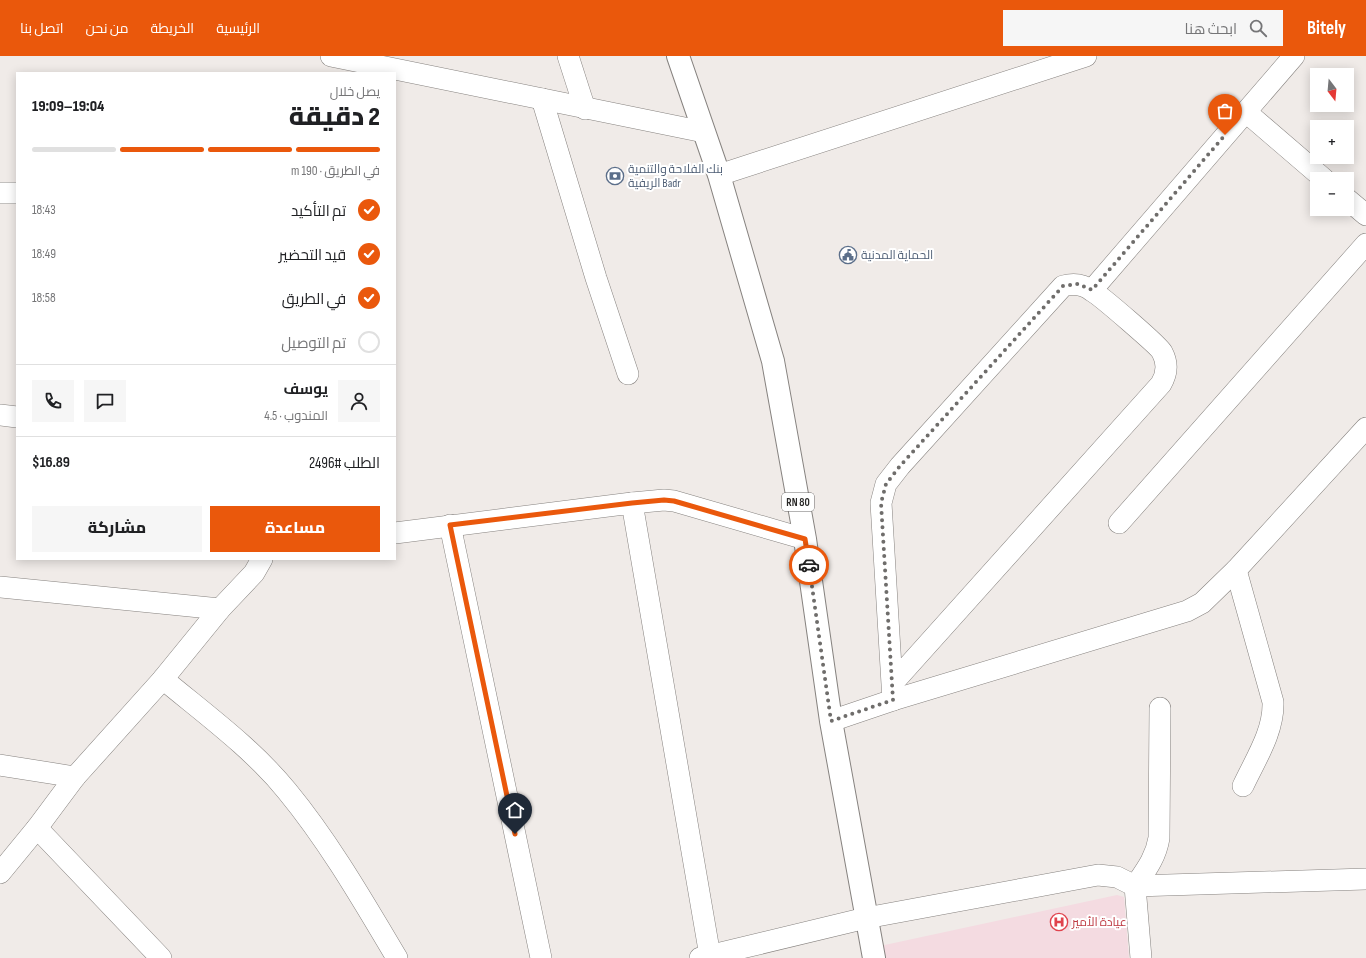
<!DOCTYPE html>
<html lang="ar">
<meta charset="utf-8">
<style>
body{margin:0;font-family:"Sofia Sans Condensed",Cairo,sans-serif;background:#f6f6f6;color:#202124;direction:rtl;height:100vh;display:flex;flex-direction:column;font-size:15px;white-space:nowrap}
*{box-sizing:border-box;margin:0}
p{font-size:13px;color:#757577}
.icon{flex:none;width:22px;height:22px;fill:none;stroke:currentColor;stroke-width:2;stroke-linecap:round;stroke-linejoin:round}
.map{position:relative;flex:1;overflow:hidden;direction:ltr}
.details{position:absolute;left:16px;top:16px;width:380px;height:488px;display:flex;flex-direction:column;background:#fff;border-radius:0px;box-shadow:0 2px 10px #0003;direction:rtl}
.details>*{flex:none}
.needle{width:26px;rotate:164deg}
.fabs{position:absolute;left:1310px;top:12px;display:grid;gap:8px}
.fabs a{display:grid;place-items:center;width:44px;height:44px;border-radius:0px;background:#fff;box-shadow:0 2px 10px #0003;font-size:20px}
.pin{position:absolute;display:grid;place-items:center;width:34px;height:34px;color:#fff;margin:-41px -17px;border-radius:50% 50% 50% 0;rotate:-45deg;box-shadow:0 0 4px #0007}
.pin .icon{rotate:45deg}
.courier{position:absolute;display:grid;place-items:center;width:40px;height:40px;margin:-20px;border:3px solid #ea580c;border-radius:50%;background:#fff;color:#222;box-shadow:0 1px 5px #0007}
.head em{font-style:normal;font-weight:800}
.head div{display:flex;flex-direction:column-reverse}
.head{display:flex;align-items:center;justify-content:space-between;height:68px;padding:0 16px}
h1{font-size:26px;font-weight:800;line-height:30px}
.bar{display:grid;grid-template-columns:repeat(4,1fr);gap:6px 4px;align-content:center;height:48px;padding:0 16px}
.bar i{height:5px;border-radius:3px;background:#e0e0e0}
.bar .current{background:#ea580c}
.bar p{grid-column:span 4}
.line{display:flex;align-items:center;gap:10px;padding:0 16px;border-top:1px solid #e0e0e0}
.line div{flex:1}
.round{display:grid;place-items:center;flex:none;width:42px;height:42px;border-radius:0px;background:#f6f6f6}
ol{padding:0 16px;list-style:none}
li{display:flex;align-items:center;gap:12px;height:44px}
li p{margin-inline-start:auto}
li .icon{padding:4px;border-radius:50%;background:#ea580c;color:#fff;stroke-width:4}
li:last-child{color:#757577}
li i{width:22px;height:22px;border:2px solid #e0e0e0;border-radius:50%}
.action{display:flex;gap:8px;margin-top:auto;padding:8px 16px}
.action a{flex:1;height:46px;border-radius:0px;background:#ea580c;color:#fff;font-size:16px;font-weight:800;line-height:46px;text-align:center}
.action a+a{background:#f6f6f6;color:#202124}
header{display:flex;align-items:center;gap:24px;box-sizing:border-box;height:56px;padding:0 20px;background:#ea580c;color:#fff}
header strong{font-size:19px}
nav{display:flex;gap:22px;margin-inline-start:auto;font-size:14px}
.search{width:280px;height:36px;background:#f6f6f6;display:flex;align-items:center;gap:10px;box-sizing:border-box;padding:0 14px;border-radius:0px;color:#757577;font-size:15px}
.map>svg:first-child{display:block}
</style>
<header>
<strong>Bitely</strong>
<div class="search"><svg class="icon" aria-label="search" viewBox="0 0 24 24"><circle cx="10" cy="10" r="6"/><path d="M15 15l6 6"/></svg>ابحث هنا</div>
<nav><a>الرئيسية</a><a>الخريطة</a><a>من نحن</a><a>اتصل بنا</a></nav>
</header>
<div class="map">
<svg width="1366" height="902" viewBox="0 0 1366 902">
<rect width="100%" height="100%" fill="#f0ebe8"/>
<path fill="#f4dbe1" d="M 1117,839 L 1124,841 L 1129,902 L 883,902 L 880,890 Z"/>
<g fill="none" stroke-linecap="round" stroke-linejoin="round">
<defs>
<g id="minor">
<path d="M 331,0 L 704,76"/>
<path d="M 568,0 L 585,53"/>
<path d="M 542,43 L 596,222 L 628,318"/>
<path d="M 1246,56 L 1324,123"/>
<path d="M 719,119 L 1086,0"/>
<path d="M 0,137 L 17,137"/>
<path d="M 1347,143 L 1366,159"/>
<path d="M 1092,234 L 1294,0"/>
<path d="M 0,359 L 17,361"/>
<path d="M 632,447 L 664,444 L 674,445 L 805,483"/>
<path d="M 1119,467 L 1366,188"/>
<path d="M 450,469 L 541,902"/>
<path d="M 395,477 L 632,447 L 710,900"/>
<path d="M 1236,514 L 1273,646 C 1274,676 1255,704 1243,730"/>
<path d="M 0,531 L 220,553"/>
<path d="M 163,623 C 205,658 252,692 287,735 C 329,786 363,845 397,902"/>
<path d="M 892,628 L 1161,328 C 1167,318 1168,307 1162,296 C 1159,290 1101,240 1092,235 C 1083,228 1074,227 1063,230 L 900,410 L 886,428 L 881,447 L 892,628 L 893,644"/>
<path d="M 831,665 L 893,644 L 1187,555 L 1202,547 L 1236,514 L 1366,372"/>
<path d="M 0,709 L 75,721"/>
<path d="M 37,772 L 161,902"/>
<path d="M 0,817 L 37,772 L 75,721 L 163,623 L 220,553 L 254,517 L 262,503"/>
<path d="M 700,902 L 866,862 L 1098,819 L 1117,821 L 1135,830 L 1366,823"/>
<path d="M 1141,902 L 1135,830 C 1146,814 1156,801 1159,782 L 1160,652"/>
</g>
<path id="primary" d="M 678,0 L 719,119 L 773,305 L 805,483 L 831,665 L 874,902"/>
</defs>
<use href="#minor" stroke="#86827f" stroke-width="22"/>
<use href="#primary" stroke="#86827f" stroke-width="24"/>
<use href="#minor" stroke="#fff" stroke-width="21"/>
<use href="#primary" stroke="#fff" stroke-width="22"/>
</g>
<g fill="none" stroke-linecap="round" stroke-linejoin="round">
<path stroke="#6f6d6b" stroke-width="4" stroke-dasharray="0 7.2" d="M 809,509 L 831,665 L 893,644 L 881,447 L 886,428 L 900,410 L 1063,230 L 1078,228 L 1092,234 L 1225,79"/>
<path stroke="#ea580c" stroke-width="5" d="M 515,778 L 450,469 L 632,447 L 664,444 L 674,445 L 805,483 L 809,509"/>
</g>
<defs>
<symbol id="bank-ring" viewBox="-11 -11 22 22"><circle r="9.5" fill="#fff" stroke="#5c6f8a" stroke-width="1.5"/><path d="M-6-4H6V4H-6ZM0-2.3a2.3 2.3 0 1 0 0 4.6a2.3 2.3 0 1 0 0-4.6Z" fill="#5c6f8a"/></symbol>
<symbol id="civic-ring" viewBox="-11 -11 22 22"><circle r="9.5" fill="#fff" stroke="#5c6f8a" stroke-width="1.5"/><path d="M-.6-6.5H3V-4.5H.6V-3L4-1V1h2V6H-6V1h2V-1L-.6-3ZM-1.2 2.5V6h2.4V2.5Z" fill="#5c6f8a"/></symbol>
<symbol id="hospital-ring" viewBox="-11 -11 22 22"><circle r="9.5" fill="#fff" stroke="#e0444e" stroke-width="1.5"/><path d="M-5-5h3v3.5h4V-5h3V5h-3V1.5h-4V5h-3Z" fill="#e0444e"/></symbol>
</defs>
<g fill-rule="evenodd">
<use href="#bank-ring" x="605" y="110" width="20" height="20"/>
<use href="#civic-ring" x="838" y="189" width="20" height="20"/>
<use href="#hospital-ring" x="1049" y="856" width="20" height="20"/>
</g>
<g text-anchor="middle" stroke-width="4" stroke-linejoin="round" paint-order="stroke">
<rect fill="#fff" stroke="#6a6968" stroke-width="1" x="782" y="437" width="32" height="18" rx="3"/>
<g font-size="11" font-weight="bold" fill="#2a2928">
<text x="798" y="450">RN 80</text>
</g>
<g font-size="12" fill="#4e5e75" stroke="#fff" text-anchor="start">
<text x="628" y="117">بنك الفلاحة والتنمية<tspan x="628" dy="14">الريفية Badr</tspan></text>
<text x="861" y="203">الحماية المدنية</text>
</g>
<g font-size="12" fill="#be3a42" stroke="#fff" text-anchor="start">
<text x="1072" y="870">عيادة الأمير</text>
</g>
</g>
</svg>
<div class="fabs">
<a><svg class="needle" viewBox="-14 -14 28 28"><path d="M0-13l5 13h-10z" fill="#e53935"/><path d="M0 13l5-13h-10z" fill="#757577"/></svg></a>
<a>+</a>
<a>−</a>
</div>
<div class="pin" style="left:1225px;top:79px;background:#ea580c"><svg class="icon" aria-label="bag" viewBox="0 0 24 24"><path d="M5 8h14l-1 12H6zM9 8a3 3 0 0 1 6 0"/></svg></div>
<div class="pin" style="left:515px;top:778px;background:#1f2937"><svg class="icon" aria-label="home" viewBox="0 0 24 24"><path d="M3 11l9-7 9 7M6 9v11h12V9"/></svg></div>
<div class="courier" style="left:809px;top:509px"><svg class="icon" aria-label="car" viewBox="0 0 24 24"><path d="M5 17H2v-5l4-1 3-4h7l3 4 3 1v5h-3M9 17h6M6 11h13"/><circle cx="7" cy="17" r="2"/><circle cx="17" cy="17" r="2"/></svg></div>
<section class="details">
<div class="head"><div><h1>2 دقيقة</h1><p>يصل خلال</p></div><em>19:04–19:09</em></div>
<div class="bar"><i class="current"></i><i class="current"></i><i class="current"></i><i></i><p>في الطريق · 190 m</p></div>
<ol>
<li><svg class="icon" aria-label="check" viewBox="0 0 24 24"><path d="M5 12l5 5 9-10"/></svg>تم التأكيد<p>18:43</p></li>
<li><svg class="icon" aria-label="check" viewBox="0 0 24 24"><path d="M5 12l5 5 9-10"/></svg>قيد التحضير<p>18:49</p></li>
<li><svg class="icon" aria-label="check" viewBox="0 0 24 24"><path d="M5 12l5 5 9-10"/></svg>في الطريق<p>18:58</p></li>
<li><i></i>تم التوصيل</li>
</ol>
<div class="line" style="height:72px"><a class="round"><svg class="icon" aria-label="person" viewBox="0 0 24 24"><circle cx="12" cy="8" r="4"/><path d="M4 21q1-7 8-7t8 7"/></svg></a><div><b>يوسف</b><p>المندوب · 4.5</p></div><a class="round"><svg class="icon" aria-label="chat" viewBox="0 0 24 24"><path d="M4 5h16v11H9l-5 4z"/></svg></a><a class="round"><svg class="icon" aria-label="phone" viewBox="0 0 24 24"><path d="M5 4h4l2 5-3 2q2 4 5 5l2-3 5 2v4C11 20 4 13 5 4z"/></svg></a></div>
<div class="line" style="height:52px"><div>الطلب #2496</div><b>$16.89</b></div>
<div class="action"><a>مساعدة</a><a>مشاركة</a></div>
</section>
</div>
